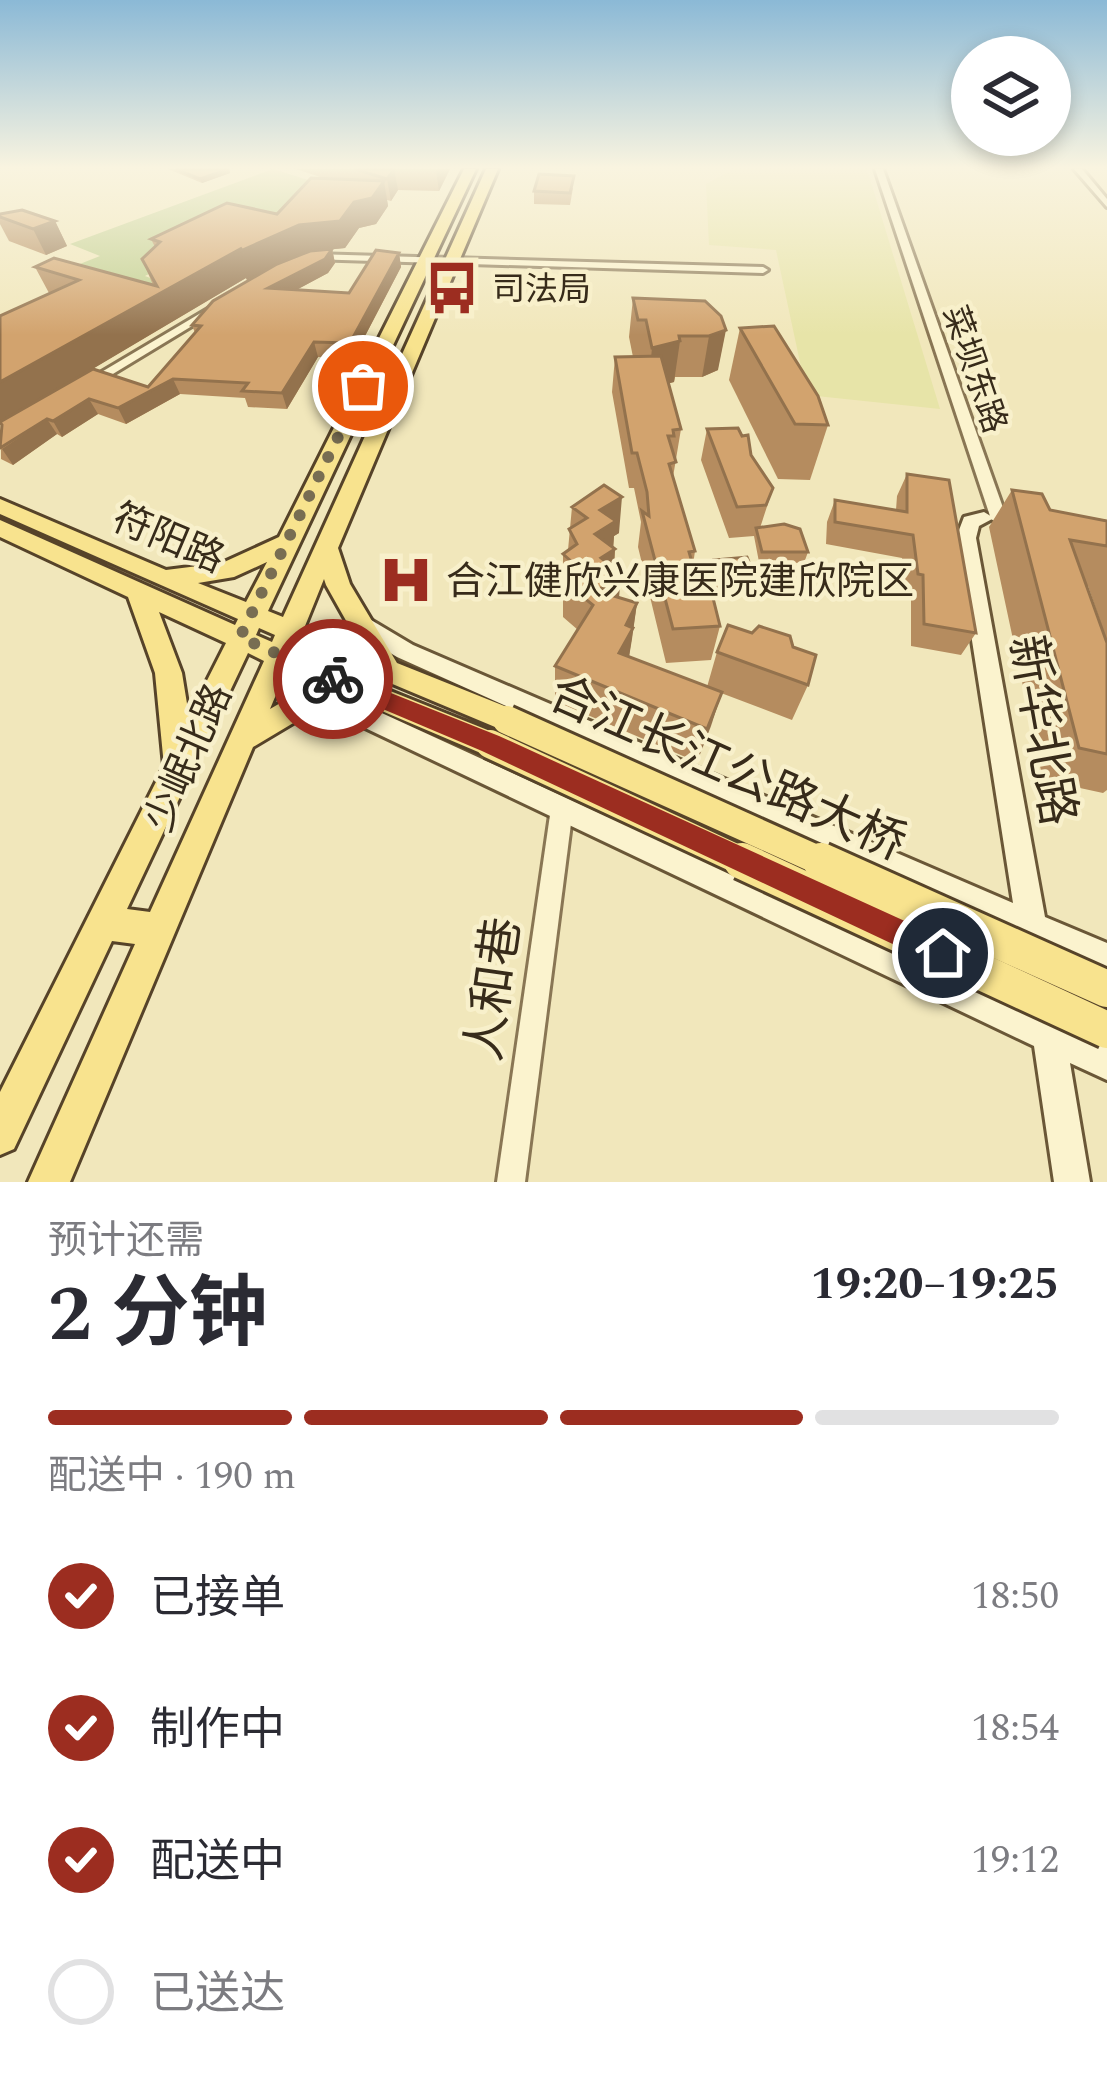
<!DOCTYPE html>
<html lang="zh">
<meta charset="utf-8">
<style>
body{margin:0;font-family:Spectral,"Noto Sans SC",serif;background:#f7f7f7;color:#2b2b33;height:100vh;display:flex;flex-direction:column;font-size:45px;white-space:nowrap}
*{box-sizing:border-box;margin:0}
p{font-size:39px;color:#7c7c81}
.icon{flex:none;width:66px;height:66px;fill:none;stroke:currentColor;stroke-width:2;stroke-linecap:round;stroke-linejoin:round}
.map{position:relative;height:1182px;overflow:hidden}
.drawer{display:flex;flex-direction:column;background:#fff;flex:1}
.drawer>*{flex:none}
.controls{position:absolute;left:951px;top:36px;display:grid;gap:24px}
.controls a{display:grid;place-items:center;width:120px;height:120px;border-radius:50%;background:#fff;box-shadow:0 6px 18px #0003;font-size:60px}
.pin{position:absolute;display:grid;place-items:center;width:102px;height:102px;color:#fff;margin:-51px;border:6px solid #fff;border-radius:50%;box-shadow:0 3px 12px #0007}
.courier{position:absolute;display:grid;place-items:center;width:120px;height:120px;margin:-60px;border:9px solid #9c2d20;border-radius:50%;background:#fff;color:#222;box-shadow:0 3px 15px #0007}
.headline em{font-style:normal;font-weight:700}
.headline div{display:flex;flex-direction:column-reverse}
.headline{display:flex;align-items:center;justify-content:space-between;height:204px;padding:0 48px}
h1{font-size:78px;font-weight:700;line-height:90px}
.bar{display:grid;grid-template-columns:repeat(4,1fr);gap:18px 12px;align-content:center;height:144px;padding:0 48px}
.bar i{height:15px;border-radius:9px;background:#e1e1e2}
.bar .active{background:#9c2d20}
.bar p{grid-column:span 4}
ol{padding:0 48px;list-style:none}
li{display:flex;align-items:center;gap:36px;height:132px}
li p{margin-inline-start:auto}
li .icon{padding:12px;border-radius:50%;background:#9c2d20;color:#fff;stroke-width:4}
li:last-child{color:#7c7c81}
li i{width:66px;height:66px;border:6px solid #e1e1e2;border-radius:50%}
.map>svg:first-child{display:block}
</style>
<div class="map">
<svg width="1107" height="1182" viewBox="0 0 1107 1182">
<rect width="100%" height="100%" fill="#f1e7bb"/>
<path fill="#e7e4a8" d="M 734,169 L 867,169 L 940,409 L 807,395 L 776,250 L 709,245 L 706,184 Z"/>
<path fill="#c0cf8f" d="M 273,169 L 334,188 L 262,232 L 236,229 L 145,276 L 161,282 L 155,286 L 52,275 L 100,256 L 70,244 Z"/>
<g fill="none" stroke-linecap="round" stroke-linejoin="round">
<defs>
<g id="street">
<path d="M 875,169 L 883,169 L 1007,519 L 1004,523 L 999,524 L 991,519 Z"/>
<path d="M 1074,169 L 1082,169 L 1107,199 L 1107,207 Z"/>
<path d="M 313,254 L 763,267 L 768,270 L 763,273 L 310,259 L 310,255 Z"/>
<path d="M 216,304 L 221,307 L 220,309 L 93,386 L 89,387 L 83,383 Z"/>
<path d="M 562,798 L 569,801 L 573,808 L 525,1182 L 497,1182 L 551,808 L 555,801 Z"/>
</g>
<g id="secondary">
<path d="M 984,512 L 994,518 L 979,526 L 976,538 L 1045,917 L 1107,943 L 1107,974 L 1039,944 L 1033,947 L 1022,943 L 1019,936 L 397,657 L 355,632 L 352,626 L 355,620 L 371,620 L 413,645 L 1013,903 L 956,538 L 964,517 Z"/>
<path d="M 312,697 L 373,709 L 1040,1015 L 1048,1012 L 1060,1016 L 1063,1026 L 1107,1046 L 1107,1080 L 1070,1063 L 1090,1182 L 1054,1182 L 1034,1046 L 361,726 L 303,714 L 300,707 L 303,700 Z"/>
</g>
<path id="primary" d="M 464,169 L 476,169 L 268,611 L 283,617 L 486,169 L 498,169 L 338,548 L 350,584 L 397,663 L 517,711 L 521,720 L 517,729 L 507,732 L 297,644 L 294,652 L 298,654 L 500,735 L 504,744 L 500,753 L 490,757 L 363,703 L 305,716 L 253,747 L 70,1182 L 28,1182 L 135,944 L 112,941 L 14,1149 L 0,1155 L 0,1092 L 164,766 L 155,673 L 128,597 L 0,537 L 0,520 L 235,625 L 238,619 L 0,514 L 0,499 L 166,570 L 222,563 L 279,537 ZM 267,562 L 246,602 L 198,583 L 234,577 ZM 324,579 L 326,585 L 362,649 L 305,626 ZM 159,612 L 226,643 L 189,716 L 182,673 ZM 259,628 L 275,635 L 272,642 L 256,635 ZM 248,653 L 264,661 L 150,912 L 127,909 ZM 286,671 L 327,688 L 289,698 L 270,709 Z"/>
</defs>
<use href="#street" stroke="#897654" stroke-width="6"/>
<use href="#secondary" stroke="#6a5737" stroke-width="6"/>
<use href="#primary" stroke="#564329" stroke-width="6"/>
<use href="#street" fill="#fbf3ce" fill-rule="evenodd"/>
<use href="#secondary" fill="#fbf3ce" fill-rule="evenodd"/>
<use href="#primary" fill="#f8e38e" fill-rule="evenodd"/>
<defs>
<g id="primary-bridge-far1">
<path d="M 507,720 L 827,864"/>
<path d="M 490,744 L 748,864"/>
</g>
<g id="primary-bridge">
<path d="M 742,861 L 1107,1030"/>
<path d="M 821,861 L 1107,989"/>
</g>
</defs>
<use href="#primary-bridge-far1" stroke="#564329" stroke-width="34" stroke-linecap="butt"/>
<use href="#primary-bridge" stroke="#564329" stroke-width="42" stroke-linecap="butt"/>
<use href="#primary-bridge-far1" stroke="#f8e38e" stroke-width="28"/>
<use href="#primary-bridge" stroke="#f8e38e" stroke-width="36"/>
</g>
<g fill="#b58c5f" fill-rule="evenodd">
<path d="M 168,169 L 229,169 L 230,173 L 202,183 Z"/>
<path d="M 296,169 L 450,169 L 439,191 L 398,190 L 391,201 L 387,200 L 388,206 L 376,224 L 359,228 L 345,248 L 305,252 L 293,258 L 332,249 L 335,263 L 328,273 L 296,290 L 349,293 L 399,253 L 401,267 L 353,359 L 318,357 L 287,409 L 248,407 L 245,398 L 180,394 L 126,424 L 98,414 L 62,437 L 57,434 L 13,465 L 1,459 L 0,316 L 49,293 L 35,267 L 153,285 L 142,259 L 155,247 L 151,239 L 277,214 L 323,178 ZM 259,274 L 192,325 L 195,333 L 148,387 L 80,376 L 246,278 L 247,280 Z"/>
<path d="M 573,188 L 570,205 L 534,204 L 534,191 Z"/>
<path d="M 0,214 L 55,221 L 67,246 L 46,255 L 9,241 L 0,224 Z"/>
<path d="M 633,298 L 705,301 L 718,370 L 702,377 L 675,377 L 674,382 L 669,383 L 681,429 L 673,477 L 695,551 L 693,565 L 697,579 L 720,626 L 711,660 L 666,663 L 638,547 L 641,522 L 634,488 L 629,488 L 612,392 L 615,357 L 633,357 L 629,337 Z"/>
<path d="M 740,328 L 828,425 L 810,480 L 778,479 L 729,380 Z"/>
<path d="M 707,429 L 751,455 L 773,488 L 760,528 L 808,552 L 804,563 L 759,562 L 754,536 L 729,538 L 701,460 Z"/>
<path d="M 907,474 L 976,633 L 961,655 L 911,646 L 911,597 L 906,596 L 902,558 L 826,544 L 827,522 L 835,500 L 896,510 L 897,496 Z"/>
<path d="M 1012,490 L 1050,510 L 1107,520 L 1107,641 L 1088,586 L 1086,585 L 1107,643 L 1107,790 L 1103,793 L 1043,780 L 989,527 Z"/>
<path d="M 572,507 L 619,533 L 614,536 L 613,547 L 615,549 L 614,568 L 619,598 L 637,603 L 629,656 L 707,687 L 717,652 L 793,647 L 808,685 L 792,720 L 721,693 L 697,762 L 555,701 L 555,666 L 578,630 L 563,617 L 563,554 L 568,550 Z"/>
<path d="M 714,560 L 756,579 L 752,591 L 719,593 L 711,572 Z"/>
</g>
<g fill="#93724d">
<path d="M 229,169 L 230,173 L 202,183 L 200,179 Z"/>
<path d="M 394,169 L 398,190 L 391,201 L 387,179 Z"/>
<path d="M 450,169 L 439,191 L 436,170 Z"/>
<path d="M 384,181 L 388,206 L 376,224 L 359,228 L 345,248 L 305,252 L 247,280 L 246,278 L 0,424 L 0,382 L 242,248 Z"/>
<path d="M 55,221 L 67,246 L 46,255 L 33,229 Z"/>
<path d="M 332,249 L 335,263 L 328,273 L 272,303 L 268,288 Z"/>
<path d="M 399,253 L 401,267 L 353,359 L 350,343 Z"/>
<path d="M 726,330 L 718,370 L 702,377 L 709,336 Z"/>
<path d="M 680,341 L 674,382 L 648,389 L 652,348 Z"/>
<path d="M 314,342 L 318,357 L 287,409 L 282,393 Z"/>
<path d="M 173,379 L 180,394 L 126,424 L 118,408 Z"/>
<path d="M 89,399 L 98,414 L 62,437 L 53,421 Z"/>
<path d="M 47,419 L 57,434 L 13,465 L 2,449 Z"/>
<path d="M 622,497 L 619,533 L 614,536 L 613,551 L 615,549 L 613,580 L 621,574 L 618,610 L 595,627 L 595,534 L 600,510 Z"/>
<path d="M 637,603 L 632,639 L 628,663 L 619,653 L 626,625 Z"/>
<path d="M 722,692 L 711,726 L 697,762 L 707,729 Z"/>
</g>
<g fill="#d2a36e" stroke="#93724d" stroke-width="3">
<path d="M 176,169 L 229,169 L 200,179 Z"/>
<path d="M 355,169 L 394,169 L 387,179 Z"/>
<path d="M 539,174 L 574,176 L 570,193 L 534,191 Z"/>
<path d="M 311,178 L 384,181 L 372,198 L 354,202 L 340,221 L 299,225 L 238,252 L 242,248 L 0,382 L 0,316 L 79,280 L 35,267 L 54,258 L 157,286 L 142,259 L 160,242 L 151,239 L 227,203 L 277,214 Z"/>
<path d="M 22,210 L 55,221 L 33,229 L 0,217 L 0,214 Z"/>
<path d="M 332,249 L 325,259 L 268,288 L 349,293 L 376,250 L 399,253 L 350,343 L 314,342 L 282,393 L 242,391 L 248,383 L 173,379 L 118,408 L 89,399 L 53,421 L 47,419 L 0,448 L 2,425 L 0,422 L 93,369 L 148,387 L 201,326 L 192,325 L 213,301 L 277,264 L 310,251 Z"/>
<path d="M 633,298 L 705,301 L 721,316 L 726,330 L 709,336 L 679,336 L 680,341 L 652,348 L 646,320 L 638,320 Z"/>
<path d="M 774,326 L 818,396 L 828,425 L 795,424 L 740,328 Z"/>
<path d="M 661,356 L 681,429 L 673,430 L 674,436 L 668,436 L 676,462 L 669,464 L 695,551 L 689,552 L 697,579 L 705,579 L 710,586 L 720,626 L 673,629 L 642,511 L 649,516 L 647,492 L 637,453 L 632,453 L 615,357 Z"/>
<path d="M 738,428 L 742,436 L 748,435 L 751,455 L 773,488 L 766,505 L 737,507 L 707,429 Z"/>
<path d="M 907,474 L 949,480 L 976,633 L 924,624 L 923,575 L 918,574 L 913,535 L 835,522 L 835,500 L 907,512 Z"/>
<path d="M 604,485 L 622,497 L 600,510 L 616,521 L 595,534 L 615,549 L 601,558 L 621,574 L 597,591 L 637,603 L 626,625 L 633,628 L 619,653 L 722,692 L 707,729 L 555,666 L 593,605 L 563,581 L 581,570 L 563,554 L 577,544 L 569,529 L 587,518 L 572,507 Z"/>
<path d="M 1012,490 L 1042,494 L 1050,510 L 1107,521 L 1107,546 L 1070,540 L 1107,643 L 1107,754 L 1079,748 Z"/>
<path d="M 784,524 L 800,529 L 808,552 L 762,552 L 756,528 Z"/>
<path d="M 747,557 L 756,579 L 722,581 L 714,560 Z"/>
<path d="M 728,625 L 752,633 L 759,626 L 790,636 L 793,647 L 816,655 L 808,685 L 717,652 Z"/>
</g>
<linearGradient id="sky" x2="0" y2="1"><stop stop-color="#8bb9d6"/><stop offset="0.5" stop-color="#f9f4e0"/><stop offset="1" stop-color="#f9f4e0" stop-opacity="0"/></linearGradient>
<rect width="1107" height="335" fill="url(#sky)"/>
<path fill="#9c2d20" d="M 333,670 L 499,736 L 953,943 L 957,953 L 953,963 L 943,968 L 933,963 L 482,751 L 326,685 L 323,679 Z"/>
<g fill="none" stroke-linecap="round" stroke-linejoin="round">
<path stroke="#786d52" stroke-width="12" stroke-dasharray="0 21.6" d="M 333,679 L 240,637 L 363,386"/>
</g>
<defs>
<symbol id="bus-bare" viewBox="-9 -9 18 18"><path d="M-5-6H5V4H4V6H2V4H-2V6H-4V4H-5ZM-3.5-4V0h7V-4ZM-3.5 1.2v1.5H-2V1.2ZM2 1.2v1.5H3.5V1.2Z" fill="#9c2d20" stroke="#f8f0cb" stroke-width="2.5" paint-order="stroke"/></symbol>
<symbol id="hospital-bare" viewBox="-9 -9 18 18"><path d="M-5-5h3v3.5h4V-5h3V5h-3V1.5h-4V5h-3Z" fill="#9c2d20" stroke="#f8f0cb" stroke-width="2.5" paint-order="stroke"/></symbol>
</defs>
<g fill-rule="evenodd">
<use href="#bus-bare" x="414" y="250" width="76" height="76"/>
<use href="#hospital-bare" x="368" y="542" width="76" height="76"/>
</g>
<g text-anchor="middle" stroke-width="9" stroke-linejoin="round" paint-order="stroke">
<g font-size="33" fill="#372b1a" stroke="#f8f0cb" text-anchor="start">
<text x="492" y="300">司法局</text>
</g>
<g font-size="33" fill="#372b1a" stroke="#f8f0cb">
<text transform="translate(976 369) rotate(71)" y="12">菜坝东路</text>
</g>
<g font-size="39" fill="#372b1a" stroke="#f8f0cb">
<text transform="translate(169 537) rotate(23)" y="14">符阳路</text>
<text transform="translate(187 757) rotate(-66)" y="14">少岷北路</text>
</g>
<g font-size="39" fill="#372b1a" stroke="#f8f0cb" text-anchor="start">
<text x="446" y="594">合江健欣兴康医院建欣院区</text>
</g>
<g font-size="48" fill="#372b1a" stroke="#f8f0cb">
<text transform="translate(1044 730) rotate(80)" y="17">新华北路</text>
<text transform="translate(728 767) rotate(24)" y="17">合江长江公路大桥</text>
<text transform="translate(492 989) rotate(-82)" y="17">人和巷</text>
</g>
</g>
</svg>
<div class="controls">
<a><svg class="icon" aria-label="layers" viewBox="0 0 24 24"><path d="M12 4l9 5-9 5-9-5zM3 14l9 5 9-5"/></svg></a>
</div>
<div class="pin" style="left:363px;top:386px;background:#ea580c"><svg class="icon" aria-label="bag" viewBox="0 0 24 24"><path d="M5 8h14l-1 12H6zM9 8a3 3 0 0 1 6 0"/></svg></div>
<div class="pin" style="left:943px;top:953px;background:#1f2937"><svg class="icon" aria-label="home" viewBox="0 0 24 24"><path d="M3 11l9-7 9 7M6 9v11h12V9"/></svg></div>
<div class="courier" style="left:333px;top:679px"><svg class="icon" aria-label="bike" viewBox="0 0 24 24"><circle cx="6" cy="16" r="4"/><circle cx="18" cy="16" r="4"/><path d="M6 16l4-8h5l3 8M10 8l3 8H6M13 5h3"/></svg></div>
</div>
<section class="drawer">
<div class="headline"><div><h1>2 分钟</h1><p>预计还需</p></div><em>19:20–19:25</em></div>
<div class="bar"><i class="active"></i><i class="active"></i><i class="active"></i><i></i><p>配送中 · 190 m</p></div>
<ol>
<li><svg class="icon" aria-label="check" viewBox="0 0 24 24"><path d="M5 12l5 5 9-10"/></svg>已接单<p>18:50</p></li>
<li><svg class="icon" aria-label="check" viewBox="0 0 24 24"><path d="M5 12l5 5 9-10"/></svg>制作中<p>18:54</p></li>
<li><svg class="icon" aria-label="check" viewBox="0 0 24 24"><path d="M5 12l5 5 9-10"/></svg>配送中<p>19:12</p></li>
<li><i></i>已送达</li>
</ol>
</section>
